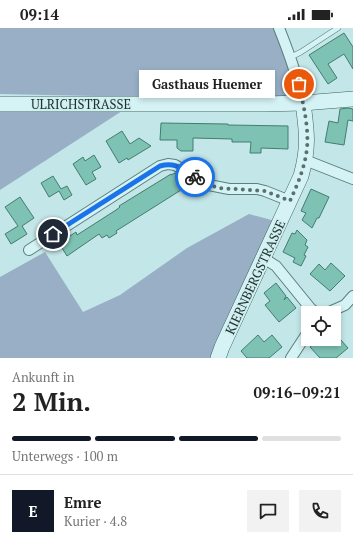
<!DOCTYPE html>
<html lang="de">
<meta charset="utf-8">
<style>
body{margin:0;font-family:"PT Serif",serif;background:#f2f2f2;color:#222;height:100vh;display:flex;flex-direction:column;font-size:15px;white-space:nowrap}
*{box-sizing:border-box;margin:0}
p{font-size:13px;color:#767676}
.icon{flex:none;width:22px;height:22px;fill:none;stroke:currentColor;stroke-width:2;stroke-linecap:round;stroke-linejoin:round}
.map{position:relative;height:330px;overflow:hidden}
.sheet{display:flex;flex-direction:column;background:#fff;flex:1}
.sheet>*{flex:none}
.tools{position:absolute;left:301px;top:278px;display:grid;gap:8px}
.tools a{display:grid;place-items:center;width:40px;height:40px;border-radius:0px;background:#fff;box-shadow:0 2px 6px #0003;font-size:20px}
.pin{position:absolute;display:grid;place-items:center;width:34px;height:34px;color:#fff;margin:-17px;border:2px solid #fff;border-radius:50%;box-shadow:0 1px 4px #0007}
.courier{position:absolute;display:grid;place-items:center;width:40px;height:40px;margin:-20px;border:3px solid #1a73e8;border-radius:50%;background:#fff;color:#222;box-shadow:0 1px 5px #0007}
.bubble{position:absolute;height:28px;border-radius:0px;background:#fff;box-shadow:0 2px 6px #0003;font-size:13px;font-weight:800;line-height:28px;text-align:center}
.headline em{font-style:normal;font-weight:800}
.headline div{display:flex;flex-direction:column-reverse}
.headline{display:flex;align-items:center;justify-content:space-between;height:68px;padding:0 12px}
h1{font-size:26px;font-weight:800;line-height:30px}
.bar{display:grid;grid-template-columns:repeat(4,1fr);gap:6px 4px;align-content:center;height:48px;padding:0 12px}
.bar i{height:5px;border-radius:3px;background:#e0e0e0}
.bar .selected{background:#111827}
.bar p{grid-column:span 4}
.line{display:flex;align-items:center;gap:10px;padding:0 12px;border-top:1px solid #e0e0e0}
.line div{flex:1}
.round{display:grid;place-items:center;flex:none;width:42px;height:42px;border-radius:0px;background:#f2f2f2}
.status{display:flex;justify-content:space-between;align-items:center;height:28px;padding:0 20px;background:#fff;direction:ltr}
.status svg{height:11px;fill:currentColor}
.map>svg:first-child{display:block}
</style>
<div class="status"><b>09:14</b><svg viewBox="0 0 49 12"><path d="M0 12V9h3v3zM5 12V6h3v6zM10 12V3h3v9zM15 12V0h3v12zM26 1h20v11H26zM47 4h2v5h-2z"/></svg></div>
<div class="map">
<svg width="353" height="330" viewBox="0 0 353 330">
<rect width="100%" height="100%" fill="#c3e6e8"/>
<g fill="#98afc5">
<path d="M 0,0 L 275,0 L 293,53 L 291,62 L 289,66 L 283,69 L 275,70 L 249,64 L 211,63 L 191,70 L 0,66 Z"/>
<path d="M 0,81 L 122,83 L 0,162 Z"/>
<path d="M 249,186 L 275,193 L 214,330 L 0,330 L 0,249 L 45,224 L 83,284 L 120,267 L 187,220 Z"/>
</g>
<g fill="#7dc2b3" stroke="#447c6f">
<path d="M 344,5 L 353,19 L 353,41 L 344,26 L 328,36 L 337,50 L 328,56 L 309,27 Z"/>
<path d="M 348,80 L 353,81 L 353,93 L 348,92 L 344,117 L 325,114 L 329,93 L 338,95 L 340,81 Z"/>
<path d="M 161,95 L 228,96 L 228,97 L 288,98 L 288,121 L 261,120 L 261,125 L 250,125 L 251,114 L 232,114 L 232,111 L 193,110 L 193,123 L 181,123 L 177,120 L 177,112 L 160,112 Z"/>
<path d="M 122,103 L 130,116 L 139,110 L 151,118 L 128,132 L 127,130 L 119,135 L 106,113 Z"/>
<path d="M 94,127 L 101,139 L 92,144 L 96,151 L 86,157 L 73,136 L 83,129 L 85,133 Z"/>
<path d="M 175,145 L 182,155 L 178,158 L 181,162 L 116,203 L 117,205 L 109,210 L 107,207 L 102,210 L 99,206 L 67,228 L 59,215 L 76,204 L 77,207 L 116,182 L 120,179 L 119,178 L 171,146 L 171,147 Z"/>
<path d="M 53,148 L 61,161 L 67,158 L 72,167 L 64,172 L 59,163 L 49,169 L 41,155 Z"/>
<path d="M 311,161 L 329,169 L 319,190 L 317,190 L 312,200 L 302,192 L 306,185 L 301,183 Z"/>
<path d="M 20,169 L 34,190 L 22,198 L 27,206 L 11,216 L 5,206 L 18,198 L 5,179 Z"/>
<path d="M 297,202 L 307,212 L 305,217 L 308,219 L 304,227 L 306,228 L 301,238 L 293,234 L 295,230 L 283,224 L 292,205 L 295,206 Z"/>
<path d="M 331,235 L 345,248 L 330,263 L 310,246 L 319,236 L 325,242 Z"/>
<path d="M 276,255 L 286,268 L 284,272 L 287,269 L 296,280 L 279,294 L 265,277 L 270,273 L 264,265 Z"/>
<path d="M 258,307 L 264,314 L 272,307 L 282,319 L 269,330 L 247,330 L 241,323 Z"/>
<path d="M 320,311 L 340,311 L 348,320 L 336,330 L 320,330 L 310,319 Z"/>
</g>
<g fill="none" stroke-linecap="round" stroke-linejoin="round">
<defs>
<path id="lane" d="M 291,29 L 301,24 L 338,0"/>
<g id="street">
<path d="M 279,0 C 289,25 298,49 303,75"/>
<path d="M 305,132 L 353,151"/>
<path d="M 29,222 L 160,138 L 168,136 L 175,137 L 209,157 L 229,161 L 257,161 L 265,163 L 290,173"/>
<path d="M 263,230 L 276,238 L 311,281 L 317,285"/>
<path d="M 327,285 L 345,277 L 353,268"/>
<path d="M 291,330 L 308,304"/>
</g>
<g id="secondary">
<path d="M 0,76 L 264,76 L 303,75 L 353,71"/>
<path d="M 218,330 L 222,319 L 301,148 C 309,119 307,105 303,75"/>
</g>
</defs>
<use href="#lane" stroke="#5c807c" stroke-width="6"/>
<use href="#street" stroke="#5c807c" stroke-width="12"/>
<use href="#secondary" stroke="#3f625d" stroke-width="16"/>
<use href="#lane" stroke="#d5f2f4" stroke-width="5"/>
<use href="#street" stroke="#d5f2f4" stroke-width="10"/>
<use href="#secondary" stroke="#d5f2f4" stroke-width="15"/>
</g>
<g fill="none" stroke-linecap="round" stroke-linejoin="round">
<path stroke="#587170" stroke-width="4" stroke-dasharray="0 7.2" d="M 195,149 L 210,157 L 218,160 L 265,163 L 290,173 C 298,155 305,139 307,120 C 309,99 303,76 299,56"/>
<path stroke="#1a73e8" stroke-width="5" d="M 53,206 L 160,138 C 176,134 182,141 195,149"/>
</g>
<g text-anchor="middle" stroke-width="3.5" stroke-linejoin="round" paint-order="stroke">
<g font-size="13" fill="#1e322f" stroke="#d1eef1">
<text x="81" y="81">ULRICHSTRASSE</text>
<text transform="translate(255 249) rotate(-65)" y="5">KIERNBERGSTRASSE</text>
</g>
</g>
</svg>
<div class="tools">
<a><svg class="icon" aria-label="locate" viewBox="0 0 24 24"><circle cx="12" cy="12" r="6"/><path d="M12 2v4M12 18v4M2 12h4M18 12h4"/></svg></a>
</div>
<div class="pin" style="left:299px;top:56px;background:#ea580c"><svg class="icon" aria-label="bag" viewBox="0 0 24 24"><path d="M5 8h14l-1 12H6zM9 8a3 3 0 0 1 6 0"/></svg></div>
<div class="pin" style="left:53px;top:206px;background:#1f2937"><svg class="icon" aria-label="home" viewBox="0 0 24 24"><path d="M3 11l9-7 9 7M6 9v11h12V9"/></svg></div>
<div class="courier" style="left:195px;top:149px"><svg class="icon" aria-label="bike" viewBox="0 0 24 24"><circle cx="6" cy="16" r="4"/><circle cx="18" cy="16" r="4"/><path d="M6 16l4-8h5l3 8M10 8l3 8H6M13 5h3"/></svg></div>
<div class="bubble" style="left:139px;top:42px;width:136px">Gasthaus Huemer</div>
</div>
<section class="sheet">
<div class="headline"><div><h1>2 Min.</h1><p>Ankunft in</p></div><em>09:16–09:21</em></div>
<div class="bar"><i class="selected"></i><i class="selected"></i><i class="selected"></i><i></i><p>Unterwegs · 100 m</p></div>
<div class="line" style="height:72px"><b class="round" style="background:#111827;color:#fff">E</b><div><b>Emre</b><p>Kurier · 4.8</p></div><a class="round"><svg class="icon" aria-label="chat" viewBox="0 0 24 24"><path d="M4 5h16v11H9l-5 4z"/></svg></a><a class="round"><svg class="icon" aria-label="phone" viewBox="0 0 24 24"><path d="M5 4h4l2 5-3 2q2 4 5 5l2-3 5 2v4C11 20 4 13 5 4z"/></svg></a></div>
</section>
